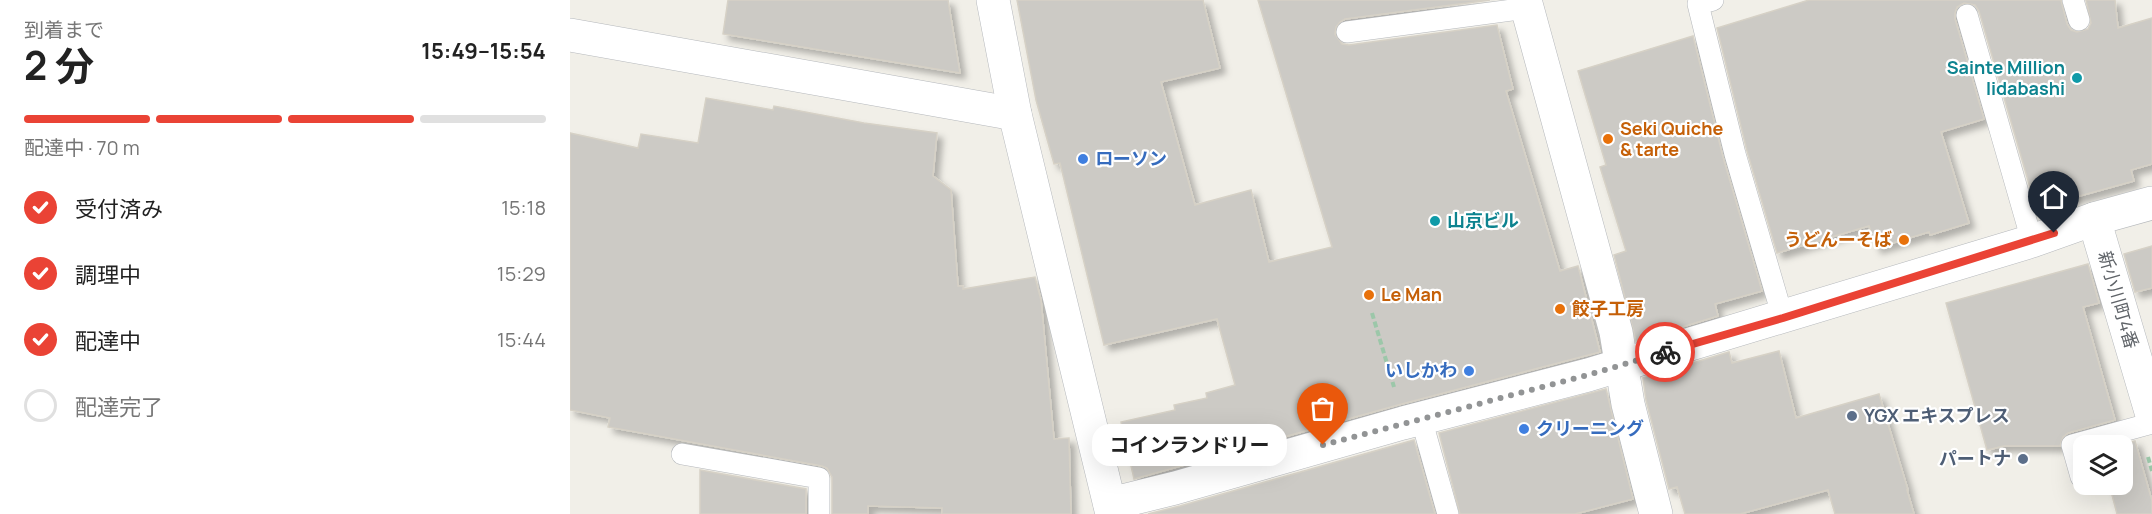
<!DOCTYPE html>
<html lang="ja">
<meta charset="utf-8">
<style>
body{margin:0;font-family:Manrope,"Noto Sans JP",sans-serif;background:#f2f2f2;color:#222;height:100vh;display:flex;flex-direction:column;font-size:22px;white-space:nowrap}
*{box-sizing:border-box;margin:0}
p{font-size:20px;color:#767676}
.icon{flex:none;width:33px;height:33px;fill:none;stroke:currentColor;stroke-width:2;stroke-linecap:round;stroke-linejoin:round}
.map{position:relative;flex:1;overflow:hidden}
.drawer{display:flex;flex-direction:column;background:#fff;width:570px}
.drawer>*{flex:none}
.tools{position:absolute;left:1503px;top:435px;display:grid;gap:12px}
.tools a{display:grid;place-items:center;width:60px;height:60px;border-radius:12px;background:#fff;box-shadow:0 6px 24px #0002;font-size:30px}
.pin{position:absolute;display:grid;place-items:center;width:51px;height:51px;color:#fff;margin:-62px -26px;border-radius:50% 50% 50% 0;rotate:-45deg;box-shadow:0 0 6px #0007}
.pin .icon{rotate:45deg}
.courier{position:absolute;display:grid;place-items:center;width:60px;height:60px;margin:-30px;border:4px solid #ea4335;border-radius:50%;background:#fff;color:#222;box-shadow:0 2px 8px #0007}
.bubble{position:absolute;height:42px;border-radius:18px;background:#fff;box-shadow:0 6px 24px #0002;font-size:20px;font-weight:700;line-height:42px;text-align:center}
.headline em{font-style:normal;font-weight:700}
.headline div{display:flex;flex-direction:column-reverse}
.headline{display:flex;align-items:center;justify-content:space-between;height:102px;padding:0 24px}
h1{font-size:39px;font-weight:700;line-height:45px}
.bar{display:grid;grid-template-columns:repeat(4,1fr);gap:9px 6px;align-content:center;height:72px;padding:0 24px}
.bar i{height:8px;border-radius:4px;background:#e0e0e0}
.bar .active{background:#ea4335}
.bar p{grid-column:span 4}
ol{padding:0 24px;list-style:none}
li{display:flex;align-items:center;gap:18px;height:66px}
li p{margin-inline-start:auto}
li .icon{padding:6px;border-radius:50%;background:#ea4335;color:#fff;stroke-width:4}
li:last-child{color:#767676}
li i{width:33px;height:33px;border:3px solid #e0e0e0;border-radius:50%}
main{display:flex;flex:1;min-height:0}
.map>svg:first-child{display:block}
</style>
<main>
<section class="drawer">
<div class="headline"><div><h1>2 分</h1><p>到着まで</p></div><em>15:49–15:54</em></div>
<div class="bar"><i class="active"></i><i class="active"></i><i class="active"></i><i></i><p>配達中 · 70 m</p></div>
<ol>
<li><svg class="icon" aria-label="check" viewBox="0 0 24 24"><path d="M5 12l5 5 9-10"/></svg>受付済み<p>15:18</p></li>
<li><svg class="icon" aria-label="check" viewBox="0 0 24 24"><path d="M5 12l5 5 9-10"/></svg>調理中<p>15:29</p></li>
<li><svg class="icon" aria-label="check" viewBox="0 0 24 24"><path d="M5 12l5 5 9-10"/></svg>配達中<p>15:44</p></li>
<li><i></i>配達完了</li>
</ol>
</section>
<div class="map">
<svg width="1582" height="514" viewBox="0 0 1582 514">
<defs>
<filter id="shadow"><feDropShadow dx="5.5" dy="5.5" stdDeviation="3" flood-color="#0004"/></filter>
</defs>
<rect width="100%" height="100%" fill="#f1efe8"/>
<g fill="#cccac5" stroke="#d6d1c6" stroke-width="1.5" filter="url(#shadow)">
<path d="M 158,0 L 378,0 L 390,73 L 153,34 Z"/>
<path d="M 447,0 L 633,0 L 650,68 L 591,82 L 625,205 L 681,190 L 699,262 L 762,247 L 688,0 L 920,0 L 775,19 L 770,22 L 766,27 L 765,34 L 772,44 L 779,45 L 927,25 L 943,89 L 936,91 L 990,271 L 1008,266 L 1030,352 L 828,405 L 564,479 L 551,422 L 605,410 L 604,405 L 637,398 L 636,393 L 665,385 L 647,319 L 534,345 L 490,163 L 484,164 L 466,100 Z"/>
<path d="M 1239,0 L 1491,0 L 1497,24 L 1501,30 L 1507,32 L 1518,29 L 1521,23 L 1516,0 L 1545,0 L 1548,28 L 1582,18 L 1582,164 L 1561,170 L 1564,181 L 1466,208 L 1409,11 L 1405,5 L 1394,3 L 1387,7 L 1385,13 L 1385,19 L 1414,119 L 1371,132 L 1399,223 L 1360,235 L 1359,232 L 1306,248 L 1299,226 L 1207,253 L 1177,151 L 1147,28 Z"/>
<path d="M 1123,36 L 1153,157 L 1192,291 L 1145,304 L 1148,316 L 1066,341 L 1044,255 L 1056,251 L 1030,167 L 1036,165 L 1008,71 Z"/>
<path d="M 136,98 L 203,110 L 204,106 L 294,123 L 367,133 L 363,176 L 381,190 L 388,286 L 393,286 L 393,289 L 465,277 L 471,300 L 484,439 L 499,438 L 501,514 L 372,514 L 372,508 L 298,506 L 298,514 L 262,514 L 262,477 L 257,468 L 252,466 L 38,427 L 40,418 L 0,410 L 0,133 L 68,148 L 71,134 L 128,143 Z"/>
<path d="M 1582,246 L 1582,288 L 1565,292 L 1554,254 Z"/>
<path d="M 1518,264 L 1529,303 L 1513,307 L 1545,420 L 1498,433 L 1493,437 L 1490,446 L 1434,446 L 1417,450 L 1376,303 Z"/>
<path d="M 1209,351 L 1226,418 L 1309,394 L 1338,490 L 1337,490 L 1344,514 L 1265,514 L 1258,490 L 1170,514 L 1115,514 L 1107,487 L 1099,489 L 1076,400 L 1073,378 L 1159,352 L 1162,363 Z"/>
<path d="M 1036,389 L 1063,499 L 1005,514 L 890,514 L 869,433 Z"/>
<path d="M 844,440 L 865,514 L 578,514 L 610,506 Z"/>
<path d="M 1565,441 L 1582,501 L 1582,514 L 1547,514 L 1539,484 L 1552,484 L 1552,446 L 1548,446 Z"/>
<path d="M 130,470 L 236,489 L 236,514 L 130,514 Z"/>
</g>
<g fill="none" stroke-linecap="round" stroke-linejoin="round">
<defs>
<g id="service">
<path d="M 1143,0 L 1128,4 L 1165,154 L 1213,318"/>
<path d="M 1503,0 L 1509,20"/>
<path d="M 1397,15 L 1462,241"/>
<path d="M 777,32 L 957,8"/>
<path d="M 851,418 L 878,514"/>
<path d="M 112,454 L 249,478 L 249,514"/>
<path d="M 1511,477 L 1502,445 L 1582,423"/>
</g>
<path id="minor" d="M 0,35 L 445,114"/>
<g id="tertiary">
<path d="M 423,0 L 445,114 L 542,514"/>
<path d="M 955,0 L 1046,332 L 1058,404 L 1086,514"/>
<path d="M 1524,219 L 1582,415"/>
<path d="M 540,504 L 605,488 L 833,423 L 1018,375 L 1462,241 L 1524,219 L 1582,203"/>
</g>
</defs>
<use href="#service" stroke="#b5b8bc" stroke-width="22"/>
<use href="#minor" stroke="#b5b8bc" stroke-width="34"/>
<use href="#tertiary" stroke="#b5b8bc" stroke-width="34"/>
<g stroke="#9cc7a9" stroke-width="4" stroke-dasharray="6 3" stroke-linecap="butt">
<path d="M 802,313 L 824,387"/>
<path d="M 1578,457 L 1582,471"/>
</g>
<use href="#service" stroke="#fff" stroke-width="21"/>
<use href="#minor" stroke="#fff" stroke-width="33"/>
<use href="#tertiary" stroke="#fff" stroke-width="33"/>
</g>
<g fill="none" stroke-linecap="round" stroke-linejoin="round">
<path stroke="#929495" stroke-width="6" stroke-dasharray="0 10.8" d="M 753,445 L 1018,375 L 1095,352"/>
<path stroke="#ea4335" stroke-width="8" d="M 1095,352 L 1213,318 L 1484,233"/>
</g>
<g fill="#0f9aa8" stroke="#fff" stroke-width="2">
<circle cx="1507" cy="78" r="6"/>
<circle cx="865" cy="221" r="6"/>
</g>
<g fill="#e8710a" stroke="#fff" stroke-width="2">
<circle cx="1038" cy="139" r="6"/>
<circle cx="1334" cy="240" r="6"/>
<circle cx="799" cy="295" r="6"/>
<circle cx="990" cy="309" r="6"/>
</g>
<g fill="#3f7fe0" stroke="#fff" stroke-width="2">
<circle cx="513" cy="159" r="6"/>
<circle cx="899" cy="371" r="6"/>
<circle cx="954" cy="429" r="6"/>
</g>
<g fill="#5c6f8a" stroke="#fff" stroke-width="2">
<circle cx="1282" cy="416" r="6"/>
<circle cx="1453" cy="459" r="6"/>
</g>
<g text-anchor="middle" stroke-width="4.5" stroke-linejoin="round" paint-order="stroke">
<g font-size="18" font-weight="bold" fill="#0d838f" stroke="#fff" text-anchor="end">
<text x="1495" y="74">Sainte Million<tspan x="1495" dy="21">Iidabashi</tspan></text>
<text x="877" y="227" text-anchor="start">山京ビル</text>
</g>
<g font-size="18" font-weight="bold" fill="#c56008" stroke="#fff" text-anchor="start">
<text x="1050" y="135">Seki Quiche<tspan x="1050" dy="21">&amp; tarte</tspan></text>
<text x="1322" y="246" text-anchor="end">うどんーそば</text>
<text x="811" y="301">Le Man</text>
<text x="1002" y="315">餃子工房</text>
</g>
<g font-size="18" font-weight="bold" fill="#366cbe" stroke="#fff" text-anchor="start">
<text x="525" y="165">ローソン</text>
<text x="887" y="377" text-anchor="end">いしかわ</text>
<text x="966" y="435">クリーニング</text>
</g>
<g font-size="18" fill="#5f6368" stroke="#fff">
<text transform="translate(1548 300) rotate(74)" y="6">新小川町4番</text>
</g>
<g font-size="18" font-weight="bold" fill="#4e5e75" stroke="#fff" text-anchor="start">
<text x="1294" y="422">YGX エキスプレス</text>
<text x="1441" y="465" text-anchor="end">パートナ</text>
</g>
</g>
</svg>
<div class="tools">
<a><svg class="icon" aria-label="layers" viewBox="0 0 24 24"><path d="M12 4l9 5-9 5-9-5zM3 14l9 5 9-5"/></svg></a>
</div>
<div class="pin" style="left:753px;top:445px;background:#ea580c"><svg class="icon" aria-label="bag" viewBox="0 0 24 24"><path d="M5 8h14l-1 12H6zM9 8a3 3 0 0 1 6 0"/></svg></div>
<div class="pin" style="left:1484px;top:233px;background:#1f2937"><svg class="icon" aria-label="home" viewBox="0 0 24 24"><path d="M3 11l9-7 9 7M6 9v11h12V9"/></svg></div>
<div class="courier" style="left:1095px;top:352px"><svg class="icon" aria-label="bike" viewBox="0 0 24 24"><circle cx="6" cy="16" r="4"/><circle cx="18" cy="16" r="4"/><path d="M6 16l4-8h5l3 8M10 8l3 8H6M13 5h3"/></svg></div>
<div class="bubble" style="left:522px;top:424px;width:195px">コインランドリー</div>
</div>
</main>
